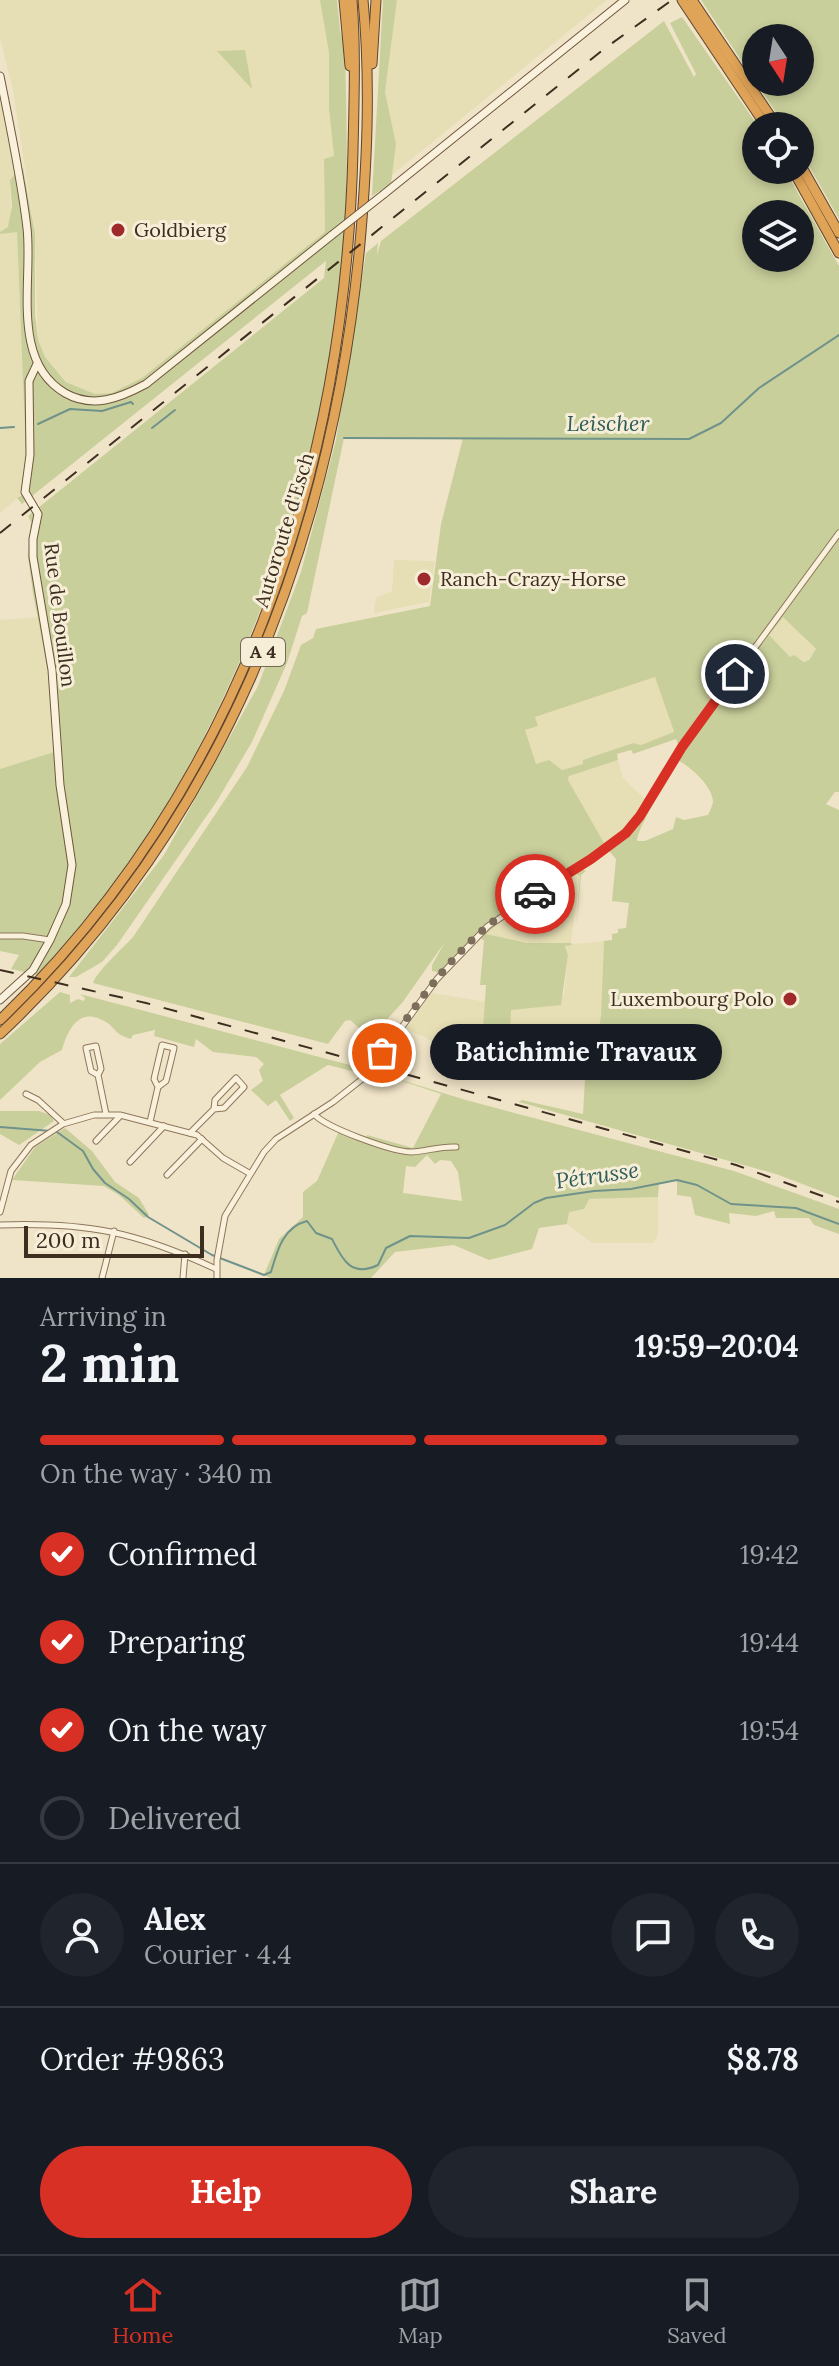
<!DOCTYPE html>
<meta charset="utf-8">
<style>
body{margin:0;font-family:Lora,serif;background:#20242c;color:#f1f3f6;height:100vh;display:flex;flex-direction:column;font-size:30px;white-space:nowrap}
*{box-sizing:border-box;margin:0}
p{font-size:26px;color:#9ea1a6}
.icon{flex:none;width:44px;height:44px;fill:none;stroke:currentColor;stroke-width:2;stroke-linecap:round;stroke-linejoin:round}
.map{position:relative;height:1278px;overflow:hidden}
.drawer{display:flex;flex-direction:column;background:#171b24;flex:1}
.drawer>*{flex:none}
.needle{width:52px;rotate:168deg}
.controls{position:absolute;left:742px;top:24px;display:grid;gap:16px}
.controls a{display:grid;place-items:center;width:72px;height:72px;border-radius:50%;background:#171b24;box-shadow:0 4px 12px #0003;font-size:40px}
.scale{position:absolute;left:24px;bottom:20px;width:180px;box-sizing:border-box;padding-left:8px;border:4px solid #3d2e20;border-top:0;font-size:22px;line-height:28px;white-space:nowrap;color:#3d2e20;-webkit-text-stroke:6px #f7eed8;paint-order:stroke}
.pin{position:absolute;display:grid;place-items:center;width:68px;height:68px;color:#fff;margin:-34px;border:4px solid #fff;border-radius:50%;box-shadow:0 2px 8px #0007}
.courier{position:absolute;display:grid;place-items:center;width:80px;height:80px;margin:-40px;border:6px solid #d93025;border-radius:50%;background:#fff;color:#222;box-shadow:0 2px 10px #0007}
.bubble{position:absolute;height:56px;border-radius:28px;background:#171b24;box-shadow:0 4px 12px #0003;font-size:26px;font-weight:700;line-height:56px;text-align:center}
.summary em{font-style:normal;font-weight:700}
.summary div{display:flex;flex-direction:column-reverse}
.summary{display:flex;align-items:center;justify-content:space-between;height:136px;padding:0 40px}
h1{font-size:52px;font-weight:700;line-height:60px}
.bar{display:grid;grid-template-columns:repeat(4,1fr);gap:12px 8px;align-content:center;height:96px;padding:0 40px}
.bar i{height:10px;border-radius:6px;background:#363941}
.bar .selected{background:#d93025}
.bar p{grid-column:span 4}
.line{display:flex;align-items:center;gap:20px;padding:0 40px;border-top:2px solid #363941}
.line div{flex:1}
.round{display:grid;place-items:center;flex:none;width:84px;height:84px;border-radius:42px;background:#20242c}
ol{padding:0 40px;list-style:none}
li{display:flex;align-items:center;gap:24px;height:88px}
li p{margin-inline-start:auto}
li .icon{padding:8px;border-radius:50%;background:#d93025;color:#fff;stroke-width:4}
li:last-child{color:#9ea1a6}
li i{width:44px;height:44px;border:4px solid #363941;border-radius:50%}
.action{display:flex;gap:16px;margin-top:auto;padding:16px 40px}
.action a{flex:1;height:92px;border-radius:48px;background:#d93025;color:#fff;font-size:32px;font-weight:700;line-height:92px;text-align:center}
.action a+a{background:#20242c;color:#f1f3f6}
.dock{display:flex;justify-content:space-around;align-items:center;height:112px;border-top:2px solid #363941;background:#171b24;font-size:22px;color:#9ea1a6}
.dock a{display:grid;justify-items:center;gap:4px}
.dock .selected{color:#d93025}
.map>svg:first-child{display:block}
</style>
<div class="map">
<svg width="839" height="1278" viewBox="0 0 839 1278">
<rect width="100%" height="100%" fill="#f0e4c8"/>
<g fill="#e6deb5">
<path d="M 0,0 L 320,0 L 329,53 L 329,109 L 334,157 L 324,160 L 325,232 L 166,361 L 142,379 L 112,393 L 95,394 L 67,382 L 45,357 L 38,340 L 35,234 L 13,90 L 0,38 Z"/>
<path d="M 397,0 L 607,0 L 392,175 L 396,144 L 385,92 Z"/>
<path d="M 0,76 L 18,170 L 10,180 L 11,220 L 8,227 L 0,232 Z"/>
<path d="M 17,231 L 26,456 L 20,496 L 0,513 L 0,234 Z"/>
<path d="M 394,560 L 435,561 L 429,602 L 374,613 L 376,598 L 392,591 Z"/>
<path d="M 783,616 L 816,650 L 806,662 L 800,658 L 790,657 L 768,635 Z"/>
<path d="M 39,617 L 51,692 L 54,752 L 0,769 L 0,620 Z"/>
<path d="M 655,676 L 674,733 L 641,745 L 633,743 L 584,760 L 583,764 L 561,770 L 536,764 L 525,730 L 537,726 L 534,717 Z"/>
<path d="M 618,760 L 623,778 L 646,800 L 623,829 L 604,843 L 568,780 L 573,773 Z"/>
<path d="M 576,873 L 580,876 L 571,943 L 528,943 L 485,934 L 505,918 Z"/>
<path d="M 604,941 L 601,1015 L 593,1075 L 544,1063 L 444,1051 L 427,1038 L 406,1029 L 432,993 L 487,1002 L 483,1030 L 511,1010 L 564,996 L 568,955 L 565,945 Z"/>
<path d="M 658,1197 L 658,1234 L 653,1243 L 592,1243 L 567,1224 L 569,1212 L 589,1199 Z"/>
</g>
<g fill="#c9cf9b" fill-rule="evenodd">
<path d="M 320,0 L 337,0 L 340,30 L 345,51 C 346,101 348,152 346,202 C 337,416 269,640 156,822 C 122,877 80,927 37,975 L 11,969 L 19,955 L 0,951 L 0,769 L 54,752 L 49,675 L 33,594 L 28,557 L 31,522 L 28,516 L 324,278 L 326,261 L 22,504 L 17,498 L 21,496 L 26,456 L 17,232 L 0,234 L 0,232 L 8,227 L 12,206 L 10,180 L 18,170 L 23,168 L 35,234 L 35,314 L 38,340 L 45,357 L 66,382 L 95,394 L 112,393 L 142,378 L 325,232 L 324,159 L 334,156 L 329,109 L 329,53 Z"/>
<path d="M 383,0 L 397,0 L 385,92 L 396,144 L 391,184 L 372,196 Z"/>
<path d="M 701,0 L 839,0 L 839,219 L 800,150 L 800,126 L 785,126 ZM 756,38 L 800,38 L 800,82 L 756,82 Z"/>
<path d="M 682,17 L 758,126 L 756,170 L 785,170 L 839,266 L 839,792 L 835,792 L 826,804 L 839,810 L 839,1198 L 776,1174 L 519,1102 L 522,1100 L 583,1114 L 585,1079 L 544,1066 L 544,1063 L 593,1074 L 601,1015 L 604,941 L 612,940 L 612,934 L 618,933 L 618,929 L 626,928 L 629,903 L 612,901 L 616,859 L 609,851 L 591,864 L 591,860 L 578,868 L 586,871 L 581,875 L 576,929 L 580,876 L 576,874 L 505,918 L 486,934 L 527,943 L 571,943 L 572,945 L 565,946 L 568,955 L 561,1005 L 511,1010 L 510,1030 L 503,1032 L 483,1030 L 486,985 L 480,985 L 484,941 L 478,935 L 437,979 L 437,972 L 432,971 L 432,965 L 445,942 L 402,1003 L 370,1038 L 350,1020 L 345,1021 L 328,1044 L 93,983 C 97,971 122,949 133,937 L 247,767 L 284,691 L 301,645 L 313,638 L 316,629 L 430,606 L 441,524 L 463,438 L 344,438 L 307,613 L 302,616 L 287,663 L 252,742 L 217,801 L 117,945 L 102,962 L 76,977 L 69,977 L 164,855 L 258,686 L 301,572 L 336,440 L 366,253 L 378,243 L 377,255 L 381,241 L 664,21 L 694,77 L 696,74 L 670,23 ZM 756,214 L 800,214 L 800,258 L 756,258 ZM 783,617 L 816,649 L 809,660 L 804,662 L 794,655 L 790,657 L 769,635 ZM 655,677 L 674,732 L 641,745 L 633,743 L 583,760 L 583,764 L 562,770 L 549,760 L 536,764 L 525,730 L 538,726 L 535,717 ZM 676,739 L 678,744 C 659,777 639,826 604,843 L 568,780 L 569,776 L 618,760 L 617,754 L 631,750 L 633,754 ZM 675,759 C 688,764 713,786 713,802 C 713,804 709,813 708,815 L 684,820 L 676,817 L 673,829 L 645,841 L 637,841 C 637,829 667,779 675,766 L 672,766 Z"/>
<path d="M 245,50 L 252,89 L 217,51 Z"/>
<path d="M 60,992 L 70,995 L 70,1003 L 78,999 L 84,1001 L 85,998 L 80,994 L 365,1069 L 359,1073 L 328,1065 L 280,1095 L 294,1118 L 290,1121 L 276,1100 L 268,1106 L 251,1090 L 263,1081 L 259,1070 L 264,1064 L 256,1057 L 213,1052 L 196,1039 L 194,1047 L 154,1036 L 155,1030 L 133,1035 L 131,1039 C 113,1034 117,1028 104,1021 C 79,1006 67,1031 62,1050 L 40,1062 L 0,1100 L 0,1044 Z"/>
<path d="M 375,1072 L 466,1100 L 734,1171 L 839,1209 L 839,1234 L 814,1225 L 809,1218 L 776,1218 L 774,1211 L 756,1216 L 729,1213 L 730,1224 L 695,1215 L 691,1197 L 677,1195 L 677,1180 L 659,1183 L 658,1197 L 589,1199 L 584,1209 L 569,1212 L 567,1224 L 539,1228 L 532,1249 L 489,1260 L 454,1245 L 395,1252 L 371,1278 L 270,1278 L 264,1275 L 279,1239 L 303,1217 L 303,1192 L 317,1181 L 339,1131 L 366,1138 L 367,1135 L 413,1148 L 441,1094 ZM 427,1155 L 435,1164 L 440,1160 L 451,1161 L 458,1172 L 462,1201 L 403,1193 L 406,1166 L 415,1167 Z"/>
<path d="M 0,1111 L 39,1111 L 51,1115 L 54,1121 L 19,1145 L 0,1134 Z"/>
<path d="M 65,1128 L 92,1151 L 115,1182 L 139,1198 L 149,1215 L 144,1218 L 119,1195 L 104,1186 L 12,1180 L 35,1147 Z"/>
</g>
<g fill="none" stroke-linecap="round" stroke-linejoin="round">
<g stroke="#6f938a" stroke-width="2">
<path d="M 38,424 L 70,409 L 102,411 L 131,402 L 133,404"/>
<path d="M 0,428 L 14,427"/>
<path d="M 152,428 L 175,410"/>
<path d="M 344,438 L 689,439 L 721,423 L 759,388 L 839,335"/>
<path d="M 0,1127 L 51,1131"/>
<path d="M 57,1132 L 83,1151 L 93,1169 L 105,1183 L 129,1199 L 148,1217 L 212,1255 L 264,1275 L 271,1272 C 277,1251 283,1227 307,1221 L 316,1233 L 332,1239 C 342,1259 351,1278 378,1265 L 386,1248 L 410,1236 L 469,1238 L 505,1225 L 534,1203 L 546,1198 L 594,1191 L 631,1189 L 677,1180 L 697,1185 L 731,1204 L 796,1208 L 839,1224"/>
</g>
<defs>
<g id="street">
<path d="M 0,936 L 23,936 L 50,940"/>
<path d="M 98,1075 L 91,1071 L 86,1048 L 96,1046 L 101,1069 L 98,1075 L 106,1114"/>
<path d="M 26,1094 L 38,1100 L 63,1123"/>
<path d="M 314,1114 C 326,1128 393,1152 412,1152 C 428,1151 440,1146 456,1147"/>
<path d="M 150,1122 L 158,1087 L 166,1081 L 174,1048 L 162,1045 L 154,1079 L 158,1087"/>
<path d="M 190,1133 L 214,1109 L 215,1100 L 236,1078 L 244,1087 L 224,1108 L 214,1109"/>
<path d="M 96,1141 L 120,1116"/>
<path d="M 130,1162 L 164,1126"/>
<path d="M 167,1175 L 202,1139"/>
<path d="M 0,1212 L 11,1171 L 31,1145 L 63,1124 L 94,1115 L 120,1115 L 197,1135 L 223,1158 L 249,1173"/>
<path d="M 0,1225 C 87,1222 137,1232 216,1269"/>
<path d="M 102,1278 L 114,1231"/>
<path d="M 183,1278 L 185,1254"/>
<path d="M 217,1278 L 217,1260 L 225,1216 L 264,1152 L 276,1139 L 333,1102 L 366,1076 L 437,979 L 488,926 L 591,859 L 626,833 L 640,816 L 682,747 L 839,533"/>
</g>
<g id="secondary">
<path d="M 0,76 C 10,126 21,177 27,228 C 33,280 10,361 65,393 C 93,409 120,398 146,384 L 332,235"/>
<path d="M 384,194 L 625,0"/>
<path d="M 0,1000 L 33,970 L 50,940 L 66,904 L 72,865 L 60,785 L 52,670 L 33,557 L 33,539 L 38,514 L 25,492 L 30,455 L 29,381 L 37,364"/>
</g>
<g id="highway">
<path d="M 344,0 L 350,66"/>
<path d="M 682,0 L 766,126"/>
<path d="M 692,0 L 777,126"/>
<path d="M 372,64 L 376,0"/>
<path d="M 800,164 L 839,233"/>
<path d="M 793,170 L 839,253"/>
<path d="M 0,1020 C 238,791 345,476 353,151 C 354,101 356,50 352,0"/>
<path d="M 0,1034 C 220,827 329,551 359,254 C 367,169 371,85 363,0"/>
</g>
</defs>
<use href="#street" stroke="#8d765c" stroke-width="7"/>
<use href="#secondary" stroke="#6f573f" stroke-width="9"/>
<use href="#highway" stroke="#5b4430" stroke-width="11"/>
<use href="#street" stroke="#faf1dc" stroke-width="5"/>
<use href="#secondary" stroke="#faf1dc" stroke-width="7"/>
<use href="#highway" stroke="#e0a458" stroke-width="9"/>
<g stroke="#3d2e20" stroke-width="2" stroke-dasharray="14 14" stroke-linecap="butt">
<path d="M 0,533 L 604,49 L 672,0"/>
<path d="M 0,970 L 146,1003 L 736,1165 L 839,1202"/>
</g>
<defs>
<path id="secondary-bridge" d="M 332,235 L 384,194"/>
</defs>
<use href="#secondary-bridge" stroke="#6f573f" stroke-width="9" stroke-linecap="butt"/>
<use href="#secondary-bridge" stroke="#faf1dc" stroke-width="7"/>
</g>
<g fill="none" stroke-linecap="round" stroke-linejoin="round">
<path stroke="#7c6e5b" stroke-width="8" stroke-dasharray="0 14.4" d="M 382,1053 C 414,1009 446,960 489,925 C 503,913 519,904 535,894"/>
<path stroke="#d93025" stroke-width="10" d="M 535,894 L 591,859 L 626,833 L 640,816 L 682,747 L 735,674"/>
</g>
<g fill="#9e2a2b" stroke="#f7eed8" stroke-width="3">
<circle cx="118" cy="230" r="8"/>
<circle cx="424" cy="579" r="8"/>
<circle cx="790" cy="999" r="8"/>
</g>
<g text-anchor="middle" stroke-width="6" stroke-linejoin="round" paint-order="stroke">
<rect fill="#f7eed8" stroke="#756857" stroke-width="2" x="241" y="638" width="44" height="28" rx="6"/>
<g font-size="18" font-weight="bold" fill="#3d2e20">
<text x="263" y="658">A 4</text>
</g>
<g font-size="20" fill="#3d2e20" stroke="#f7eed8" text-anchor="start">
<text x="134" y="237">Goldbierg</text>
<text x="440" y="586">Ranch-Crazy-Horse</text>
<text x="774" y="1006" text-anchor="end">Luxembourg Polo</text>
</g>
<g font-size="20" fill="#3d2e20" stroke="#f7eed8">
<text transform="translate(284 530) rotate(-73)" y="7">Autoroute d'Esch</text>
<text transform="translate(60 615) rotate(83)" y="7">Rue de Bouillon</text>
</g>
<g font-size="22" font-style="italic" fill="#2f5d5a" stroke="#f7eed8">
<text x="608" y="431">Leischer</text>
<text transform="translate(597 1175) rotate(-8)" y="8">Pétrusse</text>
</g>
</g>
</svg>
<div class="controls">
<a><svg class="needle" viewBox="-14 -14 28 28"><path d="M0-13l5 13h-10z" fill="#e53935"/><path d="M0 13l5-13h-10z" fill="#9ea1a6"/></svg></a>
<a><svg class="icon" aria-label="locate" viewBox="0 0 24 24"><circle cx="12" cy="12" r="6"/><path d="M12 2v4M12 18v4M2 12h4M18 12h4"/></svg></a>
<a><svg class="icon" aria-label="layers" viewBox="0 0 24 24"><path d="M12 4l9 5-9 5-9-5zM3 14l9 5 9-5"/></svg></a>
</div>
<div class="scale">200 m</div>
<div class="pin" style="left:382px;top:1053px;background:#ea580c"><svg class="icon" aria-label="bag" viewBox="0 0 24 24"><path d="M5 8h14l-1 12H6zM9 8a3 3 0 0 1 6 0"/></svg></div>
<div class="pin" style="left:735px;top:674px;background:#1f2937"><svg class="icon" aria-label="home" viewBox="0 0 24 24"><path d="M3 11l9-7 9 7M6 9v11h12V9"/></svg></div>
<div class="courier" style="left:535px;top:894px"><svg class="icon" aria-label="car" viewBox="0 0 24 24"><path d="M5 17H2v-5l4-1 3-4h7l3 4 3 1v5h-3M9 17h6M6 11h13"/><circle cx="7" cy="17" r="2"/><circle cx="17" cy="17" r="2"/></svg></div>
<div class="bubble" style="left:430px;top:1024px;width:292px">Batichimie Travaux</div>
</div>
<section class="drawer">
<div class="summary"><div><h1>2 min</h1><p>Arriving in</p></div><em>19:59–20:04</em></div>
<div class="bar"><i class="selected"></i><i class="selected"></i><i class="selected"></i><i></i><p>On the way · 340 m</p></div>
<ol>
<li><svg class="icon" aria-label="check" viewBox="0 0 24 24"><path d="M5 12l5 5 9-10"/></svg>Confirmed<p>19:42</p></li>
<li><svg class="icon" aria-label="check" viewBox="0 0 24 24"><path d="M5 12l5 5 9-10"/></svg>Preparing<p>19:44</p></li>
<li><svg class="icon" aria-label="check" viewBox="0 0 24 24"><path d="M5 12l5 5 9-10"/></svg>On the way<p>19:54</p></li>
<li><i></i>Delivered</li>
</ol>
<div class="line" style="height:144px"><a class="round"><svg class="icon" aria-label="person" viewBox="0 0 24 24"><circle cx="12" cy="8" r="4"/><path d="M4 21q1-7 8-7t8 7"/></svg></a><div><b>Alex</b><p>Courier · 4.4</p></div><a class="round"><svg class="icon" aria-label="chat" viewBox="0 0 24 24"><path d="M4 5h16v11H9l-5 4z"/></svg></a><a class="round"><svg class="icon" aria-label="phone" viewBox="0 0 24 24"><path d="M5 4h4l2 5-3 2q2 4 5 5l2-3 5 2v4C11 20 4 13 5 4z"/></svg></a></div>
<div class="line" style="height:104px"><div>Order #9863</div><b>$8.78</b></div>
<div class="action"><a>Help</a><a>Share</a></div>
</section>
<nav class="dock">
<a class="selected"><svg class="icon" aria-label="home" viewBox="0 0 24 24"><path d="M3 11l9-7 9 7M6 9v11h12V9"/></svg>Home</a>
<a><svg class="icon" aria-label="map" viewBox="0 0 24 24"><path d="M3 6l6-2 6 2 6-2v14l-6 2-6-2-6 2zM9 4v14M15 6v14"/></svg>Map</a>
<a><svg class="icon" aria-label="saved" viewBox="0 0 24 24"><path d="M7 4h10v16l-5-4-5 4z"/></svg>Saved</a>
</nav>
